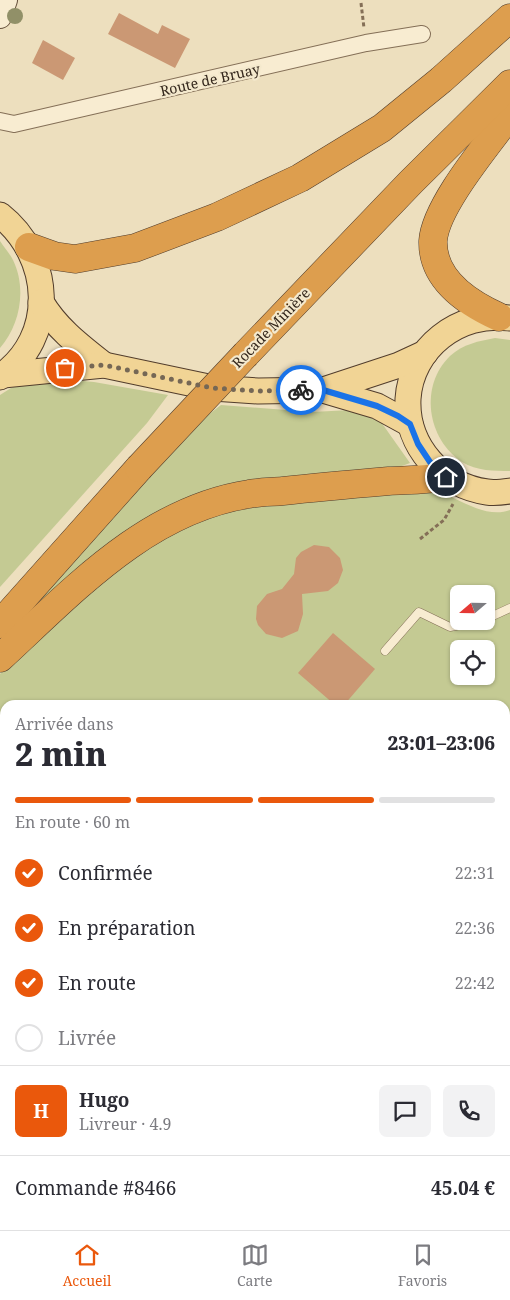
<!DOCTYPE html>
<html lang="fr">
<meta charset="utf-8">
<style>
body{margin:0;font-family:"Noto Serif",serif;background:#f2f2f3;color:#2b2b33;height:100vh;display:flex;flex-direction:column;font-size:19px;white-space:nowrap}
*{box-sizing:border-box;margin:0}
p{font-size:16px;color:#7c7c81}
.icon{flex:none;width:28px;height:28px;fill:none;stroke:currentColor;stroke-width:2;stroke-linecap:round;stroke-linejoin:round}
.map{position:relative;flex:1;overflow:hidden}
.details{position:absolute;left:0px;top:700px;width:510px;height:530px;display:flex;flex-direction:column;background:#fff;border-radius:15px 15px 0 0;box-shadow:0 1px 4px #0004}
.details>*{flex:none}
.needle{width:32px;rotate:250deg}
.controls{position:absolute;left:450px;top:585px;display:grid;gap:10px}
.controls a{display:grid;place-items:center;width:45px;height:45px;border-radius:8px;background:#fff;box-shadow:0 1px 4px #0004;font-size:25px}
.pin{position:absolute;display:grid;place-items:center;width:42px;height:42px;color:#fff;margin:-21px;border:2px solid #fff;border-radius:50%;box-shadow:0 1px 5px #0007}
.courier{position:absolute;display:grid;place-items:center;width:50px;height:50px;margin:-25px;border:4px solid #1a73e8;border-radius:50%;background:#fff;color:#222;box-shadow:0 1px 6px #0007}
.overview em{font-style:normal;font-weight:800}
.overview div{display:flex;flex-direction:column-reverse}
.overview{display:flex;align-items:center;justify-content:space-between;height:85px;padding:0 15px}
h1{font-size:32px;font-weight:800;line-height:38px}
.bar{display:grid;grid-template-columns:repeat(4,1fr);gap:8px 5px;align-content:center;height:60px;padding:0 15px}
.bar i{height:6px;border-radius:4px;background:#e1e1e2}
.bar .selected{background:#ea580c}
.bar p{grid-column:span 4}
.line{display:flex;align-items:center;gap:12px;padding:0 15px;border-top:1px solid #e1e1e2}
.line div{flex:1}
.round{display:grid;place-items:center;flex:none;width:52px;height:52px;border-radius:8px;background:#f2f2f3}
ol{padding:0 15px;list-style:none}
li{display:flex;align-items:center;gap:15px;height:55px}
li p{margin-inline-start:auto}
li .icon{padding:5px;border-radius:50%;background:#ea580c;color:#fff;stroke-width:4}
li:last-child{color:#7c7c81}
li i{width:28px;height:28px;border:2px solid #e1e1e2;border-radius:50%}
.tabs{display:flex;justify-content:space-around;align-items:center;height:70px;border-top:1px solid #e1e1e2;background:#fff;font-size:14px;color:#7c7c81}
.tabs a{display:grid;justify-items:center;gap:2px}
.tabs .selected{color:#ea580c}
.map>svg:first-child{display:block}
</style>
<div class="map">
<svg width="510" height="1230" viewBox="0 0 510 1230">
<rect width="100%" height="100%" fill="#eddfbe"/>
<g fill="#c4ca93" fill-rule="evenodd">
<path d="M 0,241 C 4,247 10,254 13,260 C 27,289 20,325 0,348 Z"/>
<path d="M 495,338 L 510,340 L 510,471 C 494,471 477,471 462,462 C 427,439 419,386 450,356 C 463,344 479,341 495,338 Z"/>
<path d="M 40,377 L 94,382 L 168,395 L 147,423 L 0,587 L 0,395 L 11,388 Z"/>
<path d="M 221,405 L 312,412 L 351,410 L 381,422 L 410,463 L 402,466 L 405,486 C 417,487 430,488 440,492 C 461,500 487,519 510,510 L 510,1230 L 0,1230 L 0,674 L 4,669 L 11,627 L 195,425 ZM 459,594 L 486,594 L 486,621 L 459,621 ZM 459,649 L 486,649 L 486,676 L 459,676 ZM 5,705 L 505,705 L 505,1225 L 5,1225 Z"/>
</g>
<g fill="#cb9874">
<path d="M 119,13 L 158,34 L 162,25 L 190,39 L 175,68 L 108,34 Z"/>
<path d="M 43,40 L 75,58 L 63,80 L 32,63 Z"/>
<path d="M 314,545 L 329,547 L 340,558 L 343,570 L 338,583 L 328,591 L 302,594 L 303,614 L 298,631 L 282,638 L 266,634 L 258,625 L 256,619 L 257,606 L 267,594 L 282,589 L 294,574 L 296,558 L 301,552 Z"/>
<path d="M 333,633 L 375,669 L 344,705 L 335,705 L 298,673 Z"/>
</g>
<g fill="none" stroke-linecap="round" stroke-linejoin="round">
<defs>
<g id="lane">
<path d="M 486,619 L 510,608"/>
<path d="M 385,651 L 419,612 L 450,627 L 482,621"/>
</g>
<path id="street" d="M 0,121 L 14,124 L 366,43 L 422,34"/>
<path id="secondary" d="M 0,17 L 6,0"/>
<g id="primary">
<path d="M 0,215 C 52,256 58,337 0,377"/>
<path d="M 41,302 C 57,329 80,346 104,365"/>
<path d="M 509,318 C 459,311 411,348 408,399 C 406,446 442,486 487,492 C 494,493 503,492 510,491"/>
<path d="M 3,375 L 104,365 L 213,388 L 258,391 L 323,390 L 377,406 L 410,424"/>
<path d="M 323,390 L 399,365 L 425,353"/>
</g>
<g id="highway">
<path d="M 29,247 L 54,256 L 75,259 L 135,248 L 217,217 L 300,178 L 382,128 L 441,80 L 510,18"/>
<path d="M 499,317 C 468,303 432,280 433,241 C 435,206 489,143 510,114"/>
<path d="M 246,354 L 411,182 L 510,84"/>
<path d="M 0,624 L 139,468"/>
<path d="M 0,658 C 73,591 146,510 249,494 C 260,492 272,492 283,491 C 319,487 354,484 389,481 C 408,480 427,480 446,477"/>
</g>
</defs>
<use href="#lane" stroke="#846f57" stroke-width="9"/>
<use href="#street" stroke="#846f57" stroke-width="18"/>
<use href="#secondary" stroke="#66503b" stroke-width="24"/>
<use href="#primary" stroke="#523d2c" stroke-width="27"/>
<use href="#highway" stroke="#523d2c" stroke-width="29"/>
<g stroke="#846f57" stroke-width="3" stroke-dasharray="4 2.5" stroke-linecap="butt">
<path d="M 361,3 L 364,28"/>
<path d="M 420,539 L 444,520 L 453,504"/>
</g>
<use href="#lane" stroke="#f8ecd1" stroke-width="8"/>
<use href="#street" stroke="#f8ecd1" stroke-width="16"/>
<use href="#secondary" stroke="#f8ecd1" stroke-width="22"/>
<use href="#primary" stroke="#f1d495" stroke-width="25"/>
<use href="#highway" stroke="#dd9e4e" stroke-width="28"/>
<defs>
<path id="highway-bridge" d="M 139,468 L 246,354"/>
</defs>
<use href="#highway-bridge" stroke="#523d2c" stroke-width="29" stroke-linecap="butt"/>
<use href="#highway-bridge" stroke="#dd9e4e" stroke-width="28"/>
</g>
<circle fill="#919068" cx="15" cy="16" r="8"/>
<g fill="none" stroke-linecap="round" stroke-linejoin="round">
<path stroke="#756755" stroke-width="5" stroke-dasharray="0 9" d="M 65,368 L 104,365 L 212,388 L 258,391 L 301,390"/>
<path stroke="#1a73e8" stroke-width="6" d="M 301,390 L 323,390 L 377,406 L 398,416 L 410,424 L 418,444 L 430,462 L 446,477"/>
</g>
<g text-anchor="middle" stroke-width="4.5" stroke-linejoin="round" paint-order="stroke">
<g font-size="14" fill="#34271c" stroke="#f4e9cd">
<text transform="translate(210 80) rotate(-13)" y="5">Route de Bruay</text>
<text transform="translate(271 328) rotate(-46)" y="5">Rocade Minière</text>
</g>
</g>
</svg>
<div class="controls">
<a><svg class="needle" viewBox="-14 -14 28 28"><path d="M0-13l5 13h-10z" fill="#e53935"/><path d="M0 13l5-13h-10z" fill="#7c7c81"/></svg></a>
<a><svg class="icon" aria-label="locate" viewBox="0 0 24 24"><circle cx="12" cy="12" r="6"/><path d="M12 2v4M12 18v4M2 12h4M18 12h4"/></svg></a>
</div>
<div class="pin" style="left:65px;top:368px;background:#ea580c"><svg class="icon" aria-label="bag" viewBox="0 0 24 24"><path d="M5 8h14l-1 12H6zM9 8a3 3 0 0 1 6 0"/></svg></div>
<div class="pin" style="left:446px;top:477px;background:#1f2937"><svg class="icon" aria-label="home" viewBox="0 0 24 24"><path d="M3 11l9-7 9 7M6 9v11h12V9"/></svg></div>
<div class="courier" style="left:301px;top:390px"><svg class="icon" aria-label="bike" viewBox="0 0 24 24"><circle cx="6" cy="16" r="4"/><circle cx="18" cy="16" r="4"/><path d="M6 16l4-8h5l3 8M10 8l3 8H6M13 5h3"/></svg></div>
<section class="details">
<div class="overview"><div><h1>2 min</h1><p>Arrivée dans</p></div><em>23:01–23:06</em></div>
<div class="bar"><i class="selected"></i><i class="selected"></i><i class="selected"></i><i></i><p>En route · 60 m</p></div>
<ol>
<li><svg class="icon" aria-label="check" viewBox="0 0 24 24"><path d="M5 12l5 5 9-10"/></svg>Confirmée<p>22:31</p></li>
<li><svg class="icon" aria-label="check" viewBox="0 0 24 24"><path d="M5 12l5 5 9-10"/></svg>En préparation<p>22:36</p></li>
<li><svg class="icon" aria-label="check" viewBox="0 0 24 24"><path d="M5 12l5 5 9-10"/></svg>En route<p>22:42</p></li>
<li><i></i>Livrée</li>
</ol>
<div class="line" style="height:90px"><b class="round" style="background:#ea580c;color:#fff">H</b><div><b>Hugo</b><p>Livreur · 4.9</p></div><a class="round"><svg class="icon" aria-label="chat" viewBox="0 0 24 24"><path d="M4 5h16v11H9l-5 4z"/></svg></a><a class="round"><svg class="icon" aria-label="phone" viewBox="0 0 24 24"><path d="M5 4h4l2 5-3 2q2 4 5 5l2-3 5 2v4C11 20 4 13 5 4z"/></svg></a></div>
<div class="line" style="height:65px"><div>Commande #8466</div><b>45.04 €</b></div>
</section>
</div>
<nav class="tabs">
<a class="selected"><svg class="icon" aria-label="home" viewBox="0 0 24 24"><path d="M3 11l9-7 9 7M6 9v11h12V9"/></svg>Accueil</a>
<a><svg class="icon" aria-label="map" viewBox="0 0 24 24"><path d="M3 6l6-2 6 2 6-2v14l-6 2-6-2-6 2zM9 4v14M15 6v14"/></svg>Carte</a>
<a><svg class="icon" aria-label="saved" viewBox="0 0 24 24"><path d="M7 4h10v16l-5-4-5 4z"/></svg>Favoris</a>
</nav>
